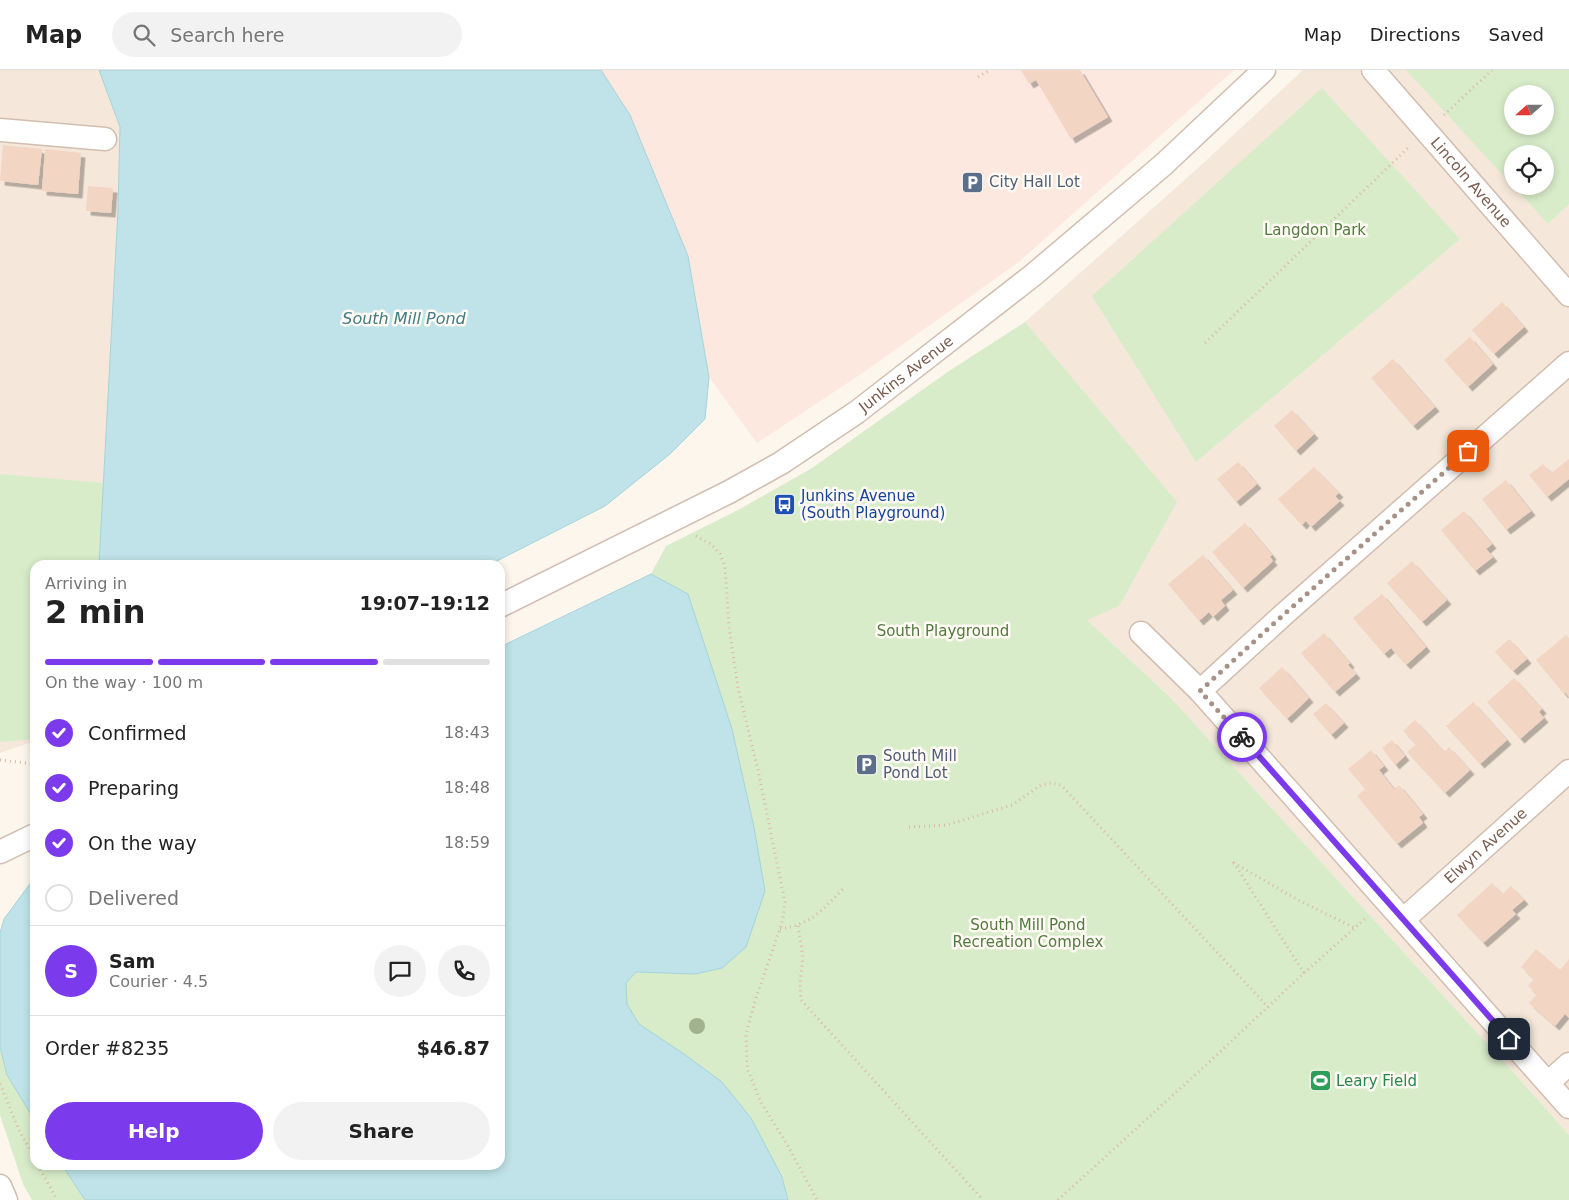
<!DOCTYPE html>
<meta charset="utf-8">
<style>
body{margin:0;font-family:"DejaVu Sans",sans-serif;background:#f2f2f2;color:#222;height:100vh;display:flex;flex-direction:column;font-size:19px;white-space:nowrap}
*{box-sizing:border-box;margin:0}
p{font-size:16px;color:#767676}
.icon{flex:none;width:28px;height:28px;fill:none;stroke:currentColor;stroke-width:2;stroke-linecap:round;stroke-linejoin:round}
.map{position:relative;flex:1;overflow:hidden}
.drawer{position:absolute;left:30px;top:490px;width:475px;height:610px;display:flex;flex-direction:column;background:#fff;border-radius:15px;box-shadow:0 2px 8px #0003}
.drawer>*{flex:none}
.needle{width:32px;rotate:249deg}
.buttons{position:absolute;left:1504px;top:15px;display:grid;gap:10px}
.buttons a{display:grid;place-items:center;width:50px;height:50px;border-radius:50%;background:#fff;box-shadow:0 2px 8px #0003;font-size:25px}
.pin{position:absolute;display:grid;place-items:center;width:42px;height:42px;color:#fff;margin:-21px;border-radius:10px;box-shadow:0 2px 8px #0006}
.courier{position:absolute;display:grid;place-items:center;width:50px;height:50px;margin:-25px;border:4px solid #7c3aed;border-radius:50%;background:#fff;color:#222;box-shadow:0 1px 6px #0007}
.overview em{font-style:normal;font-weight:800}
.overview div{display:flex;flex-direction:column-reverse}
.overview{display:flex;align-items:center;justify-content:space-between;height:85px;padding:0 15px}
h1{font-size:32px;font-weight:800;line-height:38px}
.bar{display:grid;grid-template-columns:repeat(4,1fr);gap:8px 5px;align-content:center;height:60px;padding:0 15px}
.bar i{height:6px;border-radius:4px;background:#e0e0e0}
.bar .selected{background:#7c3aed}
.bar p{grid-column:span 4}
.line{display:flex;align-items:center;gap:12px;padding:0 15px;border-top:1px solid #e0e0e0}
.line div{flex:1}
.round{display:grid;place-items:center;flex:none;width:52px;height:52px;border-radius:26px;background:#f2f2f2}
ol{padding:0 15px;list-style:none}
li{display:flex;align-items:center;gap:15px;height:55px}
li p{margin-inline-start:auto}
li .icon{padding:5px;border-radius:50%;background:#7c3aed;color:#fff;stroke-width:4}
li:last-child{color:#767676}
li i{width:28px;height:28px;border:2px solid #e0e0e0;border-radius:50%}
.cta{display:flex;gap:10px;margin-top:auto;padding:10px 15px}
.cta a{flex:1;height:58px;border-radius:30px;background:#7c3aed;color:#fff;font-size:20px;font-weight:800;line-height:58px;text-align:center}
.cta a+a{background:#f2f2f2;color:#222}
header{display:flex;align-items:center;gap:30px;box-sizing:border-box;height:70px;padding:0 25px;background:#fff;border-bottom:1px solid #e0e0e0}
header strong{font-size:24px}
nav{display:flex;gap:28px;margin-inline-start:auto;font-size:18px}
.search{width:350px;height:45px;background:#f2f2f2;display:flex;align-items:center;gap:12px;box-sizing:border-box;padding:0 18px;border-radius:28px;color:#767676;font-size:19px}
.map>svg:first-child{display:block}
</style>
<header>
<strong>Map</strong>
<div class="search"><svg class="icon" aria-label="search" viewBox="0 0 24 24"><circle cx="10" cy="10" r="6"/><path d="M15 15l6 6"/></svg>Search here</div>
<nav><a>Map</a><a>Directions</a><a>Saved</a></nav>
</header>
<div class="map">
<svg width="1569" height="1130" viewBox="0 0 1569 1130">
<defs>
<filter id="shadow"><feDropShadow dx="4.5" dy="4.5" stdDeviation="0" flood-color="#0004"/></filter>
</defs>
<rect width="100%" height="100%" fill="#fdf6ec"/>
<g fill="#f5e8da" fill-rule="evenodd">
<path d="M 0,0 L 99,0 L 120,57 L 118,140 L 99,495 L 35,495 L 35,671 L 0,683 Z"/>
<path d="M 1303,0 L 1569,0 L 1569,1065 L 1515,1004 L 1170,627 L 1087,550 L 1025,252 L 1198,98 ZM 1512,24 L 1545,24 L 1545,56 L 1512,56 ZM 1512,84 L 1545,84 L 1545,116 L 1512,116 Z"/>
</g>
<path fill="#fde8e0" d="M 601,0 L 1234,0 L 1020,191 L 864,302 L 757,373 L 709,307 L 688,186 L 630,45 Z"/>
<g fill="#d8ecc9" fill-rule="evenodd">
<path d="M 1406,0 L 1569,0 L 1569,134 L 1548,154 L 1514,116 L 1545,116 L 1545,84 L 1512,84 L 1512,115 ZM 1512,24 L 1545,24 L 1545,56 L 1512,56 Z"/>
<path d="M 1322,18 L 1460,169 L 1196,392 L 1092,226 Z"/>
<path d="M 1025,252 L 1177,432 L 1119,536 L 1087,550 L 1170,627 L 1515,1004 L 1569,1065 L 1569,1130 L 788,1130 L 782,1107 L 658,968 L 639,954 L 627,934 L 626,913 L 636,902 L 695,904 L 754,757 L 732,659 L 688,524 L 651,504 L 666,476 L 740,439 L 812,398 L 949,301 Z"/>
<path d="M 0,404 L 104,413 L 99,495 L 35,495 L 35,669 L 0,672 Z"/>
<path d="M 0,977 L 7,1005 L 35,1051 L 35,1095 L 62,1095 L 85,1130 L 32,1130 L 23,1114 L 0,1045 Z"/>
</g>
<g fill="#bfe3e8" stroke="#a5d3da">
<path d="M 99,0 L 601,0 L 630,45 L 688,186 L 709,307 L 705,349 L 670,384 L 605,436 L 489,495 L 99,495 L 118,140 L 120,57 Z"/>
<path d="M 651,504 L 688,524 L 732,659 L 754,757 L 765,821 L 746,877 L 722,898 L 695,904 L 636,902 L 626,913 L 627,934 L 639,954 L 684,984 L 722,1012 L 751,1048 L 782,1107 L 788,1130 L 85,1130 L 62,1095 L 500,1095 L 500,577 Z"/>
<path d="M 35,807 L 35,1051 L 7,1005 L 0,977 L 0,863 L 4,849 Z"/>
</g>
<g fill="#f3d5c3" filter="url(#shadow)">
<path d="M 1021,0 L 1080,0 L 1108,47 L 1071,69 L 1036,10 L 1029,14 Z"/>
<path d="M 3,75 L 42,79 L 38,115 L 0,111 Z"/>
<path d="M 45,79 L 81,83 L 78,124 L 42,121 Z"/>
<path d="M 88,116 L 113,118 L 111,143 L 86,141 Z"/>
<path d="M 1502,232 L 1524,257 L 1494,284 L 1472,260 Z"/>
<path d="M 1470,267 L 1493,294 L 1468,317 L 1444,290 Z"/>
<path d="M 1393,289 L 1435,337 L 1413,356 L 1371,308 Z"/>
<path d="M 1292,340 L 1314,364 L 1296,381 L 1274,356 Z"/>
<path d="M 1569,389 L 1569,409 L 1547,427 L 1529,405 L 1543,394 L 1551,403 Z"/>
<path d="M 1238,392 L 1257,414 L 1236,432 L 1217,409 Z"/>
<path d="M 1314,397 L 1339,423 L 1335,426 L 1340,431 L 1311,457 L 1306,451 L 1302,455 L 1278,429 Z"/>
<path d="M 1506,410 L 1531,441 L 1506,460 L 1482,429 Z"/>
<path d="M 1464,441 L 1492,474 L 1486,479 L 1493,487 L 1475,501 L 1441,460 Z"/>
<path d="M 1245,453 L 1272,485 L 1270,487 L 1273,491 L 1243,518 L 1212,482 Z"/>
<path d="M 1203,485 L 1233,520 L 1221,530 L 1225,536 L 1213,547 L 1209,542 L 1199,551 L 1168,514 Z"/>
<path d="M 1412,491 L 1447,530 L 1422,552 L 1387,513 Z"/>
<path d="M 1382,524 L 1426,577 L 1406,595 L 1391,578 L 1384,584 L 1353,548 Z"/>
<path d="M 1324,563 L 1350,593 L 1348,595 L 1356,604 L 1335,622 L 1301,583 Z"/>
<path d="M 1566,565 L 1569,568 L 1569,627 L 1565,622 L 1564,624 L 1536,590 Z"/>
<path d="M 1509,569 L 1527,589 L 1513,601 L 1495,582 Z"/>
<path d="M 1282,597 L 1309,628 L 1287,649 L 1259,618 Z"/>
<path d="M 1514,608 L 1542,639 L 1539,642 L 1544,648 L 1520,669 L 1487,632 Z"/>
<path d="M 1473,632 L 1507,670 L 1480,694 L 1446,656 Z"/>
<path d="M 1326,633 L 1344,653 L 1331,665 L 1313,644 Z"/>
<path d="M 1415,650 L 1444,682 L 1449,677 L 1470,700 L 1445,723 L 1407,682 L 1416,674 L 1403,661 Z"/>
<path d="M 1392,670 L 1405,686 L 1395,695 L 1382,678 Z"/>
<path d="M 1371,680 L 1384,696 L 1379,700 L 1394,719 L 1399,715 L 1423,744 L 1419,747 L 1423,753 L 1397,774 L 1357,726 L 1365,719 L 1348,699 Z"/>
<path d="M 1492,813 L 1502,824 L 1511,816 L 1524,830 L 1512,840 L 1516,844 L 1483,873 L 1457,845 Z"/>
<path d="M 1536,879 L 1560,900 L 1569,889 L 1569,948 L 1565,944 L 1555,956 L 1529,933 L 1537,924 L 1528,916 L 1534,909 L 1521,897 Z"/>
</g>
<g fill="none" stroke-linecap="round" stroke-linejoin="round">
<defs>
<g id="street">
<path id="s1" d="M 1373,0 L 1569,225"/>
<path d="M 0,60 L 105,69"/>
<path id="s2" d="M 500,536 L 729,422 L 781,393 L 857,342 L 1032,206 L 1163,95 L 1264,0"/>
<path d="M 1141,563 L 1200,621 L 1569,1037"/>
<path d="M 1200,621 L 1282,546 L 1569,293"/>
<path d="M 0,782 L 35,765"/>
<path id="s3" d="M 1403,850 L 1569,701"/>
<path d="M 1548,1013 L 1569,994"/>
<path d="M 0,1116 L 6,1130"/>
</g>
</defs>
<use href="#street" stroke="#d1beb0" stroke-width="25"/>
<g stroke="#d9b8a5" stroke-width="3" stroke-dasharray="1 4" stroke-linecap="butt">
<path d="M 978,7 L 990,0"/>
<path d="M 1444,45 L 1492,0"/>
<path d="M 1205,273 L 1408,78"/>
<path d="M 696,466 L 711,474 L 720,484 L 725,496 L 729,557 L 738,618 L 758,700 L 785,832 L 782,853 L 756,928 L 746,964 L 747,998 L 761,1032 L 788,1076 L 817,1130"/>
<path d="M 0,690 L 35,694"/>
<path d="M 909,757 L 947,755 L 1012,735 L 1041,715 L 1051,713 L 1061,715 L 1268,937"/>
<path d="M 798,856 L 803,887 L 800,914 L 801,930 L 983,1130"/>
<path d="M 780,859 C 812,854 821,841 843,819"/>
<path d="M 1304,903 L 1234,793 L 1298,830 L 1355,858"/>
<path d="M 0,1014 L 19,1060 L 35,1089"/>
<path d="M 38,1095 L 57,1130"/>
<path d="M 1058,1130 L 1206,995 L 1304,903 L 1367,847"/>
</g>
<use href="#street" stroke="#fff" stroke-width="22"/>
</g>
<circle fill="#a0b28e" cx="697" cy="956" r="8"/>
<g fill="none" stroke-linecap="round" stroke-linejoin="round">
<path stroke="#a89285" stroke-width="5" stroke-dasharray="0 9" d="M 1242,667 L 1200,621 L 1282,546 L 1468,381"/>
<path stroke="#7c3aed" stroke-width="6" d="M 1242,667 L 1509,969"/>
</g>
<defs>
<symbol id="parking-square" viewBox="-11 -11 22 22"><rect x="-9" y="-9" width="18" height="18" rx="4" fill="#5c6f8a" stroke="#fffaf3"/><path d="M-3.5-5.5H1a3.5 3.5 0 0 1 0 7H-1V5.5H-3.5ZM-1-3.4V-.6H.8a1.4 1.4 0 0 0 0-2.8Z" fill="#fff"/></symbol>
<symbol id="bus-square" viewBox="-11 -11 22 22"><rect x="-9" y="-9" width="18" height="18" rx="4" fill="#1a4fb4" stroke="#fffaf3"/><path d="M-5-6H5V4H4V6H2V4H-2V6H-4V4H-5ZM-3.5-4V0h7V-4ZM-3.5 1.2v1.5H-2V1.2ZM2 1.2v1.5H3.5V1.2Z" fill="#fff"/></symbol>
<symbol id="stadium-square" viewBox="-11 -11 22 22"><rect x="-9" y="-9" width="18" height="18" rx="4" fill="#2e9e5b" stroke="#fffaf3"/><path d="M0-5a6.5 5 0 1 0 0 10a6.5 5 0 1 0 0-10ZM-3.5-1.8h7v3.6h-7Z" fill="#fff"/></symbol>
</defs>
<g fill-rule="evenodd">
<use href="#parking-square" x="960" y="100" width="25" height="25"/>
<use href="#bus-square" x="772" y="422" width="25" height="25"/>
<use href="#parking-square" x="854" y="682" width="25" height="25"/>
<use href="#stadium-square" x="1308" y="998" width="25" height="25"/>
</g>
<g text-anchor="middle" stroke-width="5" stroke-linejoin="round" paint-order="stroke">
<g font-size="15" fill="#4e5e75" stroke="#fffaf3" text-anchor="start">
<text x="989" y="117">City Hall Lot</text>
<text x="883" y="691">South Mill<tspan x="883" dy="17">Pond Lot</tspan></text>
</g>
<g font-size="15" fill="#7a5c4d" stroke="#fffaf3">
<text dy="5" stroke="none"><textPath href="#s1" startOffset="149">Lincoln Avenue</textPath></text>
<text dy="5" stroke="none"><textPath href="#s2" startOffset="469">Junkins Avenue</textPath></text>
<text dy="5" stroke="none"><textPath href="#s3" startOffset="111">Elwyn Avenue</textPath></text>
</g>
<g font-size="15" fill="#537a41" stroke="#fffaf3">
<text x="1315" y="165">Langdon Park</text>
<text x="943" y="566">South Playground</text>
<text x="1028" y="860">South Mill Pond<tspan x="1028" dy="17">Recreation Complex</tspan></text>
</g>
<g font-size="15" fill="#164399" stroke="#fffaf3" text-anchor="start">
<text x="801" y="431">Junkins Avenue<tspan x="801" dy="17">(South Playground)</tspan></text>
</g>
<g font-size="15" fill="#27864d" stroke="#fffaf3" text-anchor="start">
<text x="1336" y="1016">Leary Field</text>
</g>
<g font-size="16" font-style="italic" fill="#437c86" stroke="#fffaf3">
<text x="404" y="254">South Mill Pond</text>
</g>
</g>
</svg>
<div class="buttons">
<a><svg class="needle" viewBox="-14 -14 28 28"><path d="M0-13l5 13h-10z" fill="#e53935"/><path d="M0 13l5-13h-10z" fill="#767676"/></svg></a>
<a><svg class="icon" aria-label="locate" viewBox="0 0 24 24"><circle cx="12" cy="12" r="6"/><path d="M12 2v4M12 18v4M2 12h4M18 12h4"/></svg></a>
</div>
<div class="pin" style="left:1468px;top:381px;background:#ea580c"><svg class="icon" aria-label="bag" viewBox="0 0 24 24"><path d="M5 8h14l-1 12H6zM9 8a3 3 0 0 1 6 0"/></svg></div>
<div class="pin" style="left:1509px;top:969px;background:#1f2937"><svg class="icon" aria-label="home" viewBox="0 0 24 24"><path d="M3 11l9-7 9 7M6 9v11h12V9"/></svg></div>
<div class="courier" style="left:1242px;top:667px"><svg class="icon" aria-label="bike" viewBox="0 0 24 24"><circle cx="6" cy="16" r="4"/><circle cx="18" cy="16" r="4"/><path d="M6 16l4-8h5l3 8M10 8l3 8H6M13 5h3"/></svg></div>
<section class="drawer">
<div class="overview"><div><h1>2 min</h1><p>Arriving in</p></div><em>19:07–19:12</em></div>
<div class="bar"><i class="selected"></i><i class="selected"></i><i class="selected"></i><i></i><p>On the way · 100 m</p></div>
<ol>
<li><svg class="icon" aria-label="check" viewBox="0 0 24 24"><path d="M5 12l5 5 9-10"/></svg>Confirmed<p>18:43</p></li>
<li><svg class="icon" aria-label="check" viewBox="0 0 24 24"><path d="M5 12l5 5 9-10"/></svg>Preparing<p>18:48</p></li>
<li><svg class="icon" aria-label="check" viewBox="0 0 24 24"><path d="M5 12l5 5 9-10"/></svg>On the way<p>18:59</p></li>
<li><i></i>Delivered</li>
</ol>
<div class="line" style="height:90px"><b class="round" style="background:#7c3aed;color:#fff">S</b><div><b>Sam</b><p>Courier · 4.5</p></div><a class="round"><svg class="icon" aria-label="chat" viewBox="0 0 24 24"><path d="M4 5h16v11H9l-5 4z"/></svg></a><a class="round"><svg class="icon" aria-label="phone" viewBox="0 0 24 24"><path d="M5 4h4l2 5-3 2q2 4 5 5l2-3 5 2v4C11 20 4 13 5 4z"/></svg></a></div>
<div class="line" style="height:65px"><div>Order #8235</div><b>$46.87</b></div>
<div class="cta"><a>Help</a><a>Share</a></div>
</section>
</div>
